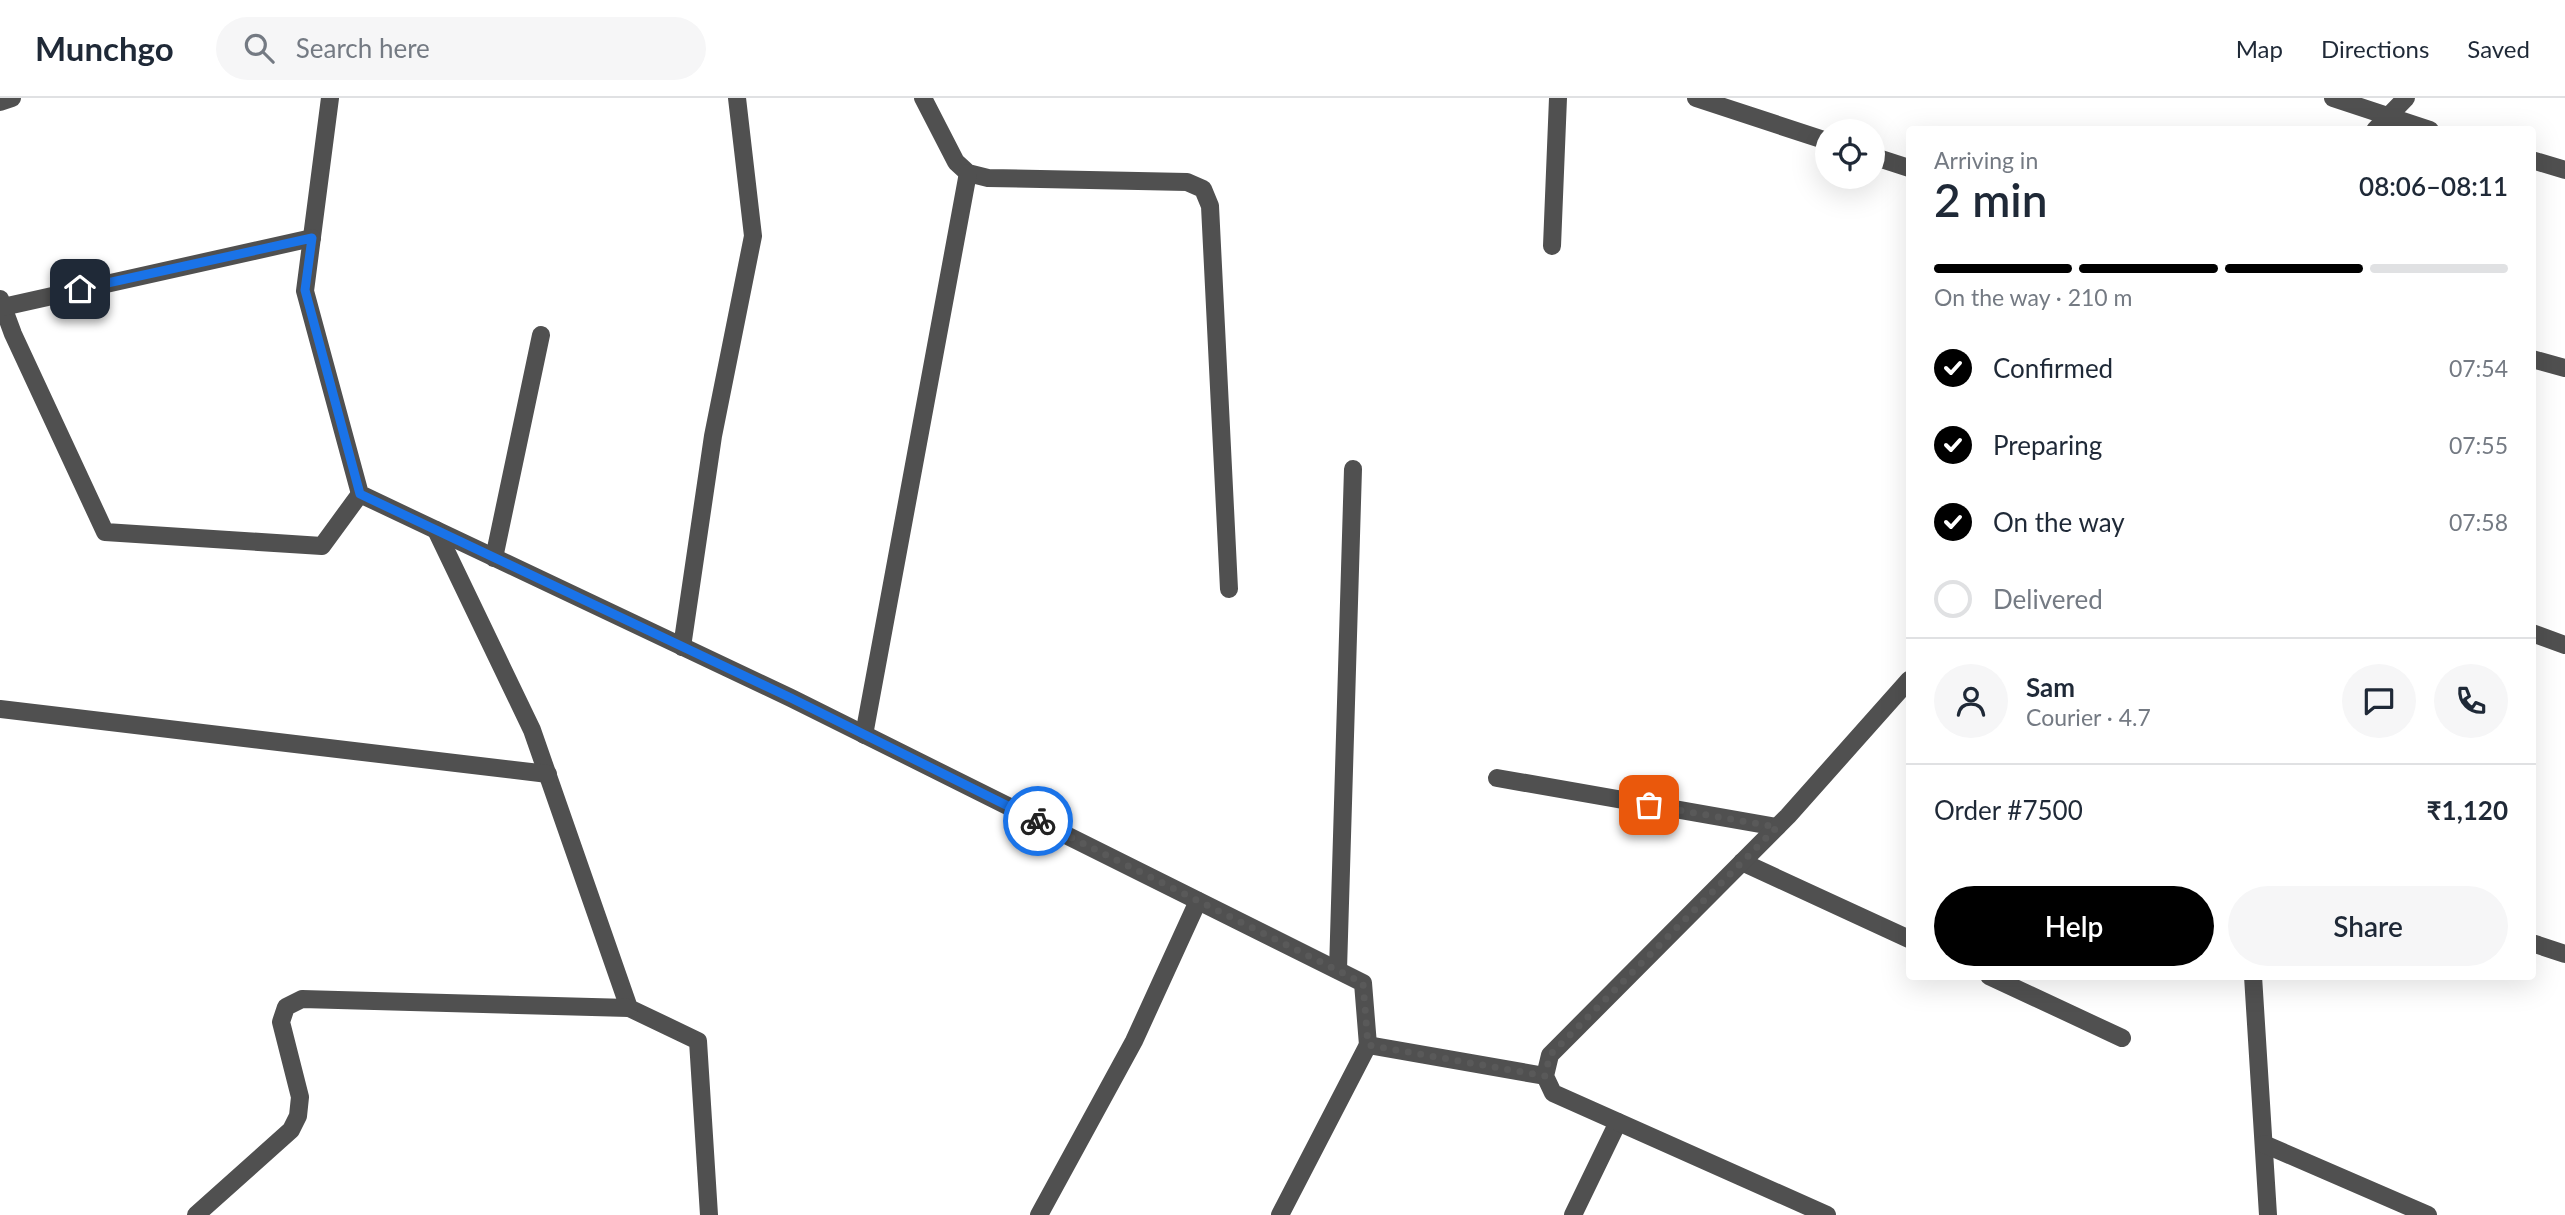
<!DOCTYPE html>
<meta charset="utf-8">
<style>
body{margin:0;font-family:Lato,sans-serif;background:#f6f6f7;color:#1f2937;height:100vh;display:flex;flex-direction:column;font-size:26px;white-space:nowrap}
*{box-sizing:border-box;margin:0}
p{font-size:23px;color:#747a83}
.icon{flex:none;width:38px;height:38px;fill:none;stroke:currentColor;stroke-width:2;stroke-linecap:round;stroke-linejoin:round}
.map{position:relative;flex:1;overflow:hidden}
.drawer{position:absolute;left:1906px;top:28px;width:630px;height:854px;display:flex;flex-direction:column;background:#fff;border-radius:7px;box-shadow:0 7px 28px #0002}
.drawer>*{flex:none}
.tools{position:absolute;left:1815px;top:21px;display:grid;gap:14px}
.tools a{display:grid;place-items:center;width:70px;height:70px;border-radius:50%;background:#fff;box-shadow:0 7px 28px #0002;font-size:35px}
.pin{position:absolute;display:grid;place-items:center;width:60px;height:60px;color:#fff;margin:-30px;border-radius:14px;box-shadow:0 4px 10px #0006}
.courier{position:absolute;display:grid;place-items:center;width:70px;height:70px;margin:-35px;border:5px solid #1a73e8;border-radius:50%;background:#fff;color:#222;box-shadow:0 2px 9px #0007}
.headline em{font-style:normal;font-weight:600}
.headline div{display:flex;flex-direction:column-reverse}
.headline{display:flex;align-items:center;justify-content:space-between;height:119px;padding:0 28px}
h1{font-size:46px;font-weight:600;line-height:52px}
.bar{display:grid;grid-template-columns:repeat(4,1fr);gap:10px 7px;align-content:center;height:84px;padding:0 28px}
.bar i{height:9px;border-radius:5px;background:#e0e1e3}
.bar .on{background:#000}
.bar p{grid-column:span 4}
.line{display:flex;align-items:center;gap:18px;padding:0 28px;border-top:2px solid #e0e1e3}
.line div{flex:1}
.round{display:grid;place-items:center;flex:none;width:74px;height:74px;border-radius:37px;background:#f6f6f7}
ol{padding:0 28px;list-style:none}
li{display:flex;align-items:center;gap:21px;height:77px}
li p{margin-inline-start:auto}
li .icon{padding:7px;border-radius:50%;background:#000;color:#fff;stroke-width:4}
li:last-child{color:#747a83}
li i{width:38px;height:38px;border:4px solid #e0e1e3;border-radius:50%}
.primary-button{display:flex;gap:14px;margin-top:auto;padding:14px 28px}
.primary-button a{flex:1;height:80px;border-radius:42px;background:#000;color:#fff;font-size:28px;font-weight:600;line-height:80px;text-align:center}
.primary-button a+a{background:#f6f6f7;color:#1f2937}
header{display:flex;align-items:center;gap:42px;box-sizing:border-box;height:98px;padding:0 35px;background:#fff;border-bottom:2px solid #e0e1e3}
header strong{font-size:33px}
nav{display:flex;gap:38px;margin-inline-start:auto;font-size:24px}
.search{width:490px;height:63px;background:#f6f6f7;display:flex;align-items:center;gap:18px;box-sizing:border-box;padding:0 24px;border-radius:38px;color:#747a83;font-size:26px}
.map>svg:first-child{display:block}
</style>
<header>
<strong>Munchgo</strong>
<div class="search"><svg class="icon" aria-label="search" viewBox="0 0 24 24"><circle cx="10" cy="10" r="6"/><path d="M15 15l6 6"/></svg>Search here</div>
<nav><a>Map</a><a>Directions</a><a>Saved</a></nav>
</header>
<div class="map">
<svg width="2565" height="1117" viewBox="0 0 2565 1117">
<rect width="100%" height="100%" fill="#fff"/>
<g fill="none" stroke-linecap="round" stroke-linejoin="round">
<g stroke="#505050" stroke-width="18">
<path d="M 330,0 L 305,193 L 360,396 L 791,600 L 1363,885 L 1368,947"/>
<path d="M 923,0 L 956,64 L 968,75 L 988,80 L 1187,84 L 1203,91 L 1210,108 L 1229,491"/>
<path d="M 1696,0 L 1827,43"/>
<path d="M 2333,0 L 2430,32"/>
<path d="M 0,4 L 12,0"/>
<path d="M 2375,32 L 2406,0"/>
<path d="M 1872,58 L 1909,70"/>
<path d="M 2532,62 L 2565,72"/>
<path d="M 1552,148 L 1558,0"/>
<path d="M 0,201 L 13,236 L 105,434 L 322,448 L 360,396"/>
<path d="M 3,209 L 312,140"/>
<path d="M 2532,261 L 2565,270"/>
<path d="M 436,432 L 532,632 L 629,910 L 698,943 L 709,1117"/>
<path d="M 494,460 L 541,237"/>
<path d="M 2532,535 L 2565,547"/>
<path d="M 682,549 L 713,338 L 753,138 L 737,0"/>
<path d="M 0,611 L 548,676"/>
<path d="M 864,637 L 968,75"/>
<path d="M 1497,680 L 1777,729"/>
<path d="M 1742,764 L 1909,841"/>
<path d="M 2532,845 L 2565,856"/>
<path d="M 1338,872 L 1353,371"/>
<path d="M 1989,878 L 2122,940"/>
<path d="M 2253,878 L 2268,1117"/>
<path d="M 2264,1046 L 2428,1117"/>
<path d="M 196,1117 L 291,1032 L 298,1018 L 300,999 L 281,924 L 286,909 L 302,901 L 629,910"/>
<path d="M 1039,1117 L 1134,943 L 1198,803"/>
<path d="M 1280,1117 L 1368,947 L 1545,978"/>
<path d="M 1573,1117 L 1618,1024"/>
<path d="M 1827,1117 L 1553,995 L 1545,978 L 1550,957 L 1788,718 L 1909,582"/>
</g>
</g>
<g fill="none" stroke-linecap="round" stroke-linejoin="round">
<path stroke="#595959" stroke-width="7" stroke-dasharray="0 12.6" d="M 1038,723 L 1363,885 L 1368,947 L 1545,978 L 1550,957 L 1777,729 L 1649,707"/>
<path stroke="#1a73e8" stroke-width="9" d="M 80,191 L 312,140 L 305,192 L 360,396 L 791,600 L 1038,723"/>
</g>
</svg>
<div class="tools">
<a><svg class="icon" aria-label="locate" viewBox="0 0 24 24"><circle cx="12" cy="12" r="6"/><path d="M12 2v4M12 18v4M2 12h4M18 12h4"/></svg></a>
</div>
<div class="pin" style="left:1649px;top:707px;background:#ea580c"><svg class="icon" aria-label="bag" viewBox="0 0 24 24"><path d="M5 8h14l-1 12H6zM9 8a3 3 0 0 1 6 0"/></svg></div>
<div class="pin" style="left:80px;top:191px;background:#1f2937"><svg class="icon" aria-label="home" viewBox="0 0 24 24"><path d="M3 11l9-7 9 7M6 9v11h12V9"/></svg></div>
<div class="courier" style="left:1038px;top:723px"><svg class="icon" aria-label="bike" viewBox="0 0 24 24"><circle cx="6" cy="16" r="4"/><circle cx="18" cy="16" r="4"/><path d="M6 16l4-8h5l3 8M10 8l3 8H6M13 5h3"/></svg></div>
<section class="drawer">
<div class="headline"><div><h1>2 min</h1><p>Arriving in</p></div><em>08:06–08:11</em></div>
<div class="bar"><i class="on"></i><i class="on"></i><i class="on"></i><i></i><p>On the way · 210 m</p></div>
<ol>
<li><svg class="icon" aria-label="check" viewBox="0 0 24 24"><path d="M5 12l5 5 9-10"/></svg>Confirmed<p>07:54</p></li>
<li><svg class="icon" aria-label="check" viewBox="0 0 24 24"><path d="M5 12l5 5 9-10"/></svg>Preparing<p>07:55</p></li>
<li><svg class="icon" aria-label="check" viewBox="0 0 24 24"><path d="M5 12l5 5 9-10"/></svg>On the way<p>07:58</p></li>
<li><i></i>Delivered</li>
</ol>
<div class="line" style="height:126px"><a class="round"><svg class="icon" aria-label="person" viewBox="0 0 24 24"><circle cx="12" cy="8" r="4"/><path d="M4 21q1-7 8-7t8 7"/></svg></a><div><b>Sam</b><p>Courier · 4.7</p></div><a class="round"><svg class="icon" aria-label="chat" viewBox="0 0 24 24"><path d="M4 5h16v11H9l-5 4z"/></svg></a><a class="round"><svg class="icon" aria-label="phone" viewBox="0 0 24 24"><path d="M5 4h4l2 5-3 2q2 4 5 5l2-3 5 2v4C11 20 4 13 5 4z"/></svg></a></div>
<div class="line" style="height:91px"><div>Order #7500</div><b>₹1,120</b></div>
<div class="primary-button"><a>Help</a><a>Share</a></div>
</section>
</div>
